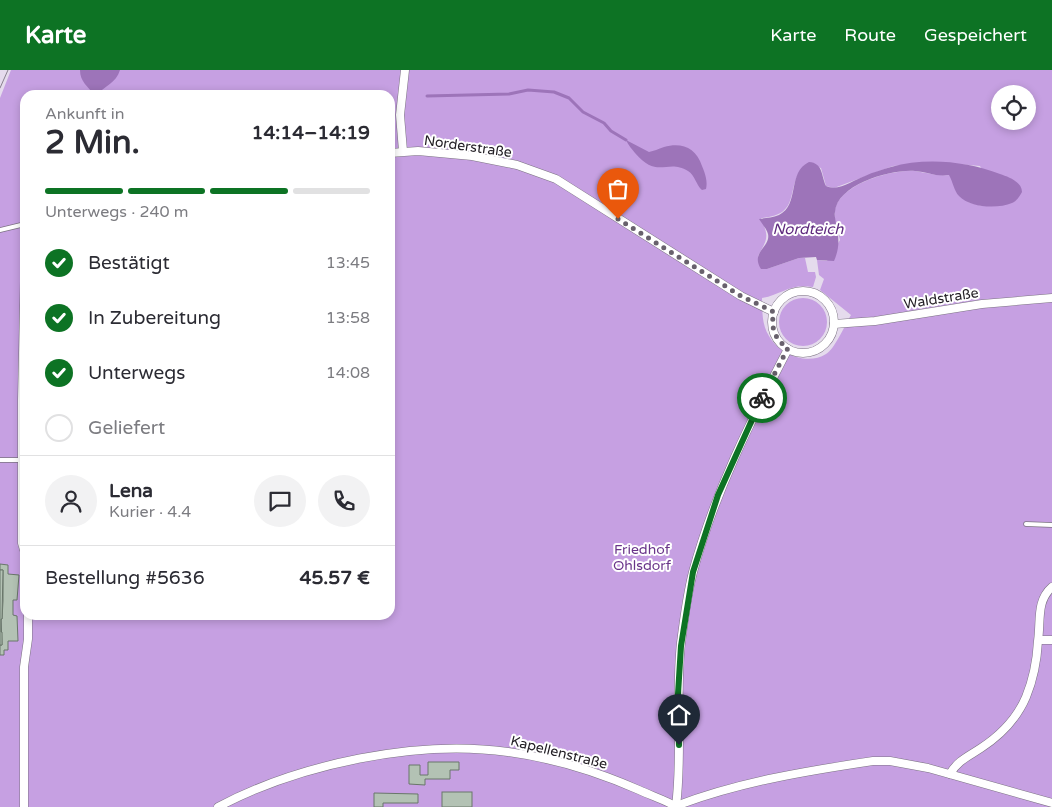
<!DOCTYPE html>
<html lang="de">
<meta charset="utf-8">
<style>
body{margin:0;font-family:"Varela Round",sans-serif;background:#f2f2f3;color:#2b2b33;height:100vh;display:flex;flex-direction:column;font-size:19px;white-space:nowrap}
*{box-sizing:border-box;margin:0}
p{font-size:16px;color:#7c7c81}
.icon{flex:none;width:28px;height:28px;fill:none;stroke:currentColor;stroke-width:2;stroke-linecap:round;stroke-linejoin:round}
.map{position:relative;flex:1;overflow:hidden}
.sheet{position:absolute;left:20px;top:20px;width:375px;height:530px;display:flex;flex-direction:column;background:#fff;border-radius:15px;box-shadow:0 2px 8px #0003}
.sheet>*{flex:none}
.tools{position:absolute;left:991px;top:15px;display:grid;gap:10px}
.tools a{display:grid;place-items:center;width:45px;height:45px;border-radius:50%;background:#fff;box-shadow:0 2px 8px #0003;font-size:25px}
.pin{position:absolute;display:grid;place-items:center;width:42px;height:42px;color:#fff;margin:-51px -21px;border-radius:50% 50% 50% 0;rotate:-45deg;box-shadow:0 0 5px #0007}
.pin .icon{rotate:45deg}
.courier{position:absolute;display:grid;place-items:center;width:50px;height:50px;margin:-25px;border:4px solid #0d7324;border-radius:50%;background:#fff;color:#222;box-shadow:0 1px 6px #0007}
.overview em{font-style:normal;font-weight:700}
.overview div{display:flex;flex-direction:column-reverse}
.overview{display:flex;align-items:center;justify-content:space-between;height:85px;padding:0 25px}
h1{font-size:32px;font-weight:700;line-height:38px}
.bar{display:grid;grid-template-columns:repeat(4,1fr);gap:8px 5px;align-content:center;height:60px;padding:0 25px}
.bar i{height:6px;border-radius:4px;background:#e1e1e2}
.bar .active{background:#0d7324}
.bar p{grid-column:span 4}
.line{display:flex;align-items:center;gap:12px;padding:0 25px;border-top:1px solid #e1e1e2}
.line div{flex:1}
.round{display:grid;place-items:center;flex:none;width:52px;height:52px;border-radius:26px;background:#f2f2f3}
ol{padding:0 25px;list-style:none}
li{display:flex;align-items:center;gap:15px;height:55px}
li p{margin-inline-start:auto}
li .icon{padding:5px;border-radius:50%;background:#0d7324;color:#fff;stroke-width:4}
li:last-child{color:#7c7c81}
li i{width:28px;height:28px;border:2px solid #e1e1e2;border-radius:50%}
header{display:flex;align-items:center;gap:30px;box-sizing:border-box;height:70px;padding:0 25px;background:#0d7324;color:#fff}
header strong{font-size:24px}
nav{display:flex;gap:28px;margin-inline-start:auto;font-size:18px}
.map>svg:first-child{display:block}
</style>
<header>
<strong>Karte</strong>
<nav><a>Karte</a><a>Route</a><a>Gespeichert</a></nav>
</header>
<div class="map">
<svg width="1052" height="737" viewBox="0 0 1052 737">
<rect width="100%" height="100%" fill="#e5dbed"/>
<g fill="#c6a0e2" fill-rule="evenodd">
<path d="M 11,0 L 1052,0 L 1052,737 L 0,737 L 0,28 ZM 1000,24 L 1028,24 L 1028,51 L 1000,51 ZM 25,25 L 390,25 L 390,545 L 25,545 ZM 935,92 L 980,96 L 1000,136 L 982,136 L 968,132 L 950,105 C 934,106 929,103 915,101 C 893,99 835,115 835,143 C 834,151 838,161 840,170 L 827,191 L 817,190 L 819,205 L 824,209 L 820,220 L 851,245 C 845,255 834,280 826,284 C 807,296 779,284 769,266 C 762,255 762,241 762,228 C 783,224 790,213 813,217 L 816,207 L 815,202 L 808,202 L 805,188 L 799,188 L 767,199 L 758,186 C 768,168 769,167 761,148 C 804,145 783,116 806,94 L 821,98 L 826,116 L 834,118 L 893,96 Z"/>
<circle cx="803" cy="252" r="24"/>
</g>
<g fill="#9d74b9">
<path d="M 80,0 L 120,0 C 116,13 105,16 96,25 L 94,25 C 88,16 80,12 80,0 Z"/>
<path d="M 626,70 L 649,82 C 654,81 658,79 664,77 C 682,72 696,78 702,96 C 705,103 708,112 706,119 L 702,120 C 696,115 695,105 688,101 C 667,88 658,110 635,83 C 632,79 628,75 626,70 Z"/>
<path d="M 809,92 C 823,93 821,105 826,116 C 839,122 853,110 865,106 C 873,102 882,100 891,97 C 925,87 967,91 1000,104 C 1009,107 1022,112 1022,122 C 1020,126 1016,132 1012,133 C 998,139 970,138 959,126 C 954,121 953,112 949,105 C 936,107 928,102 915,101 C 892,99 837,114 835,142 C 834,146 836,150 836,154 C 839,168 840,177 834,191 L 817,190 L 816,187 L 799,188 L 767,199 L 761,199 C 750,182 771,177 768,164 C 767,159 762,154 759,149 C 766,148 772,148 779,145 C 800,135 787,102 809,92 Z"/>
</g>
<g fill="none" stroke-linecap="round" stroke-linejoin="round">
<path stroke="#9d74b9" stroke-width="3" d="M 427,26 L 509,24 L 528,20 L 554,22 L 569,28 L 583,42 L 604,53 L 611,61 L 626,70"/>
</g>
<g fill="#b3c2b4" stroke="#69776a">
<path d="M 0,494 L 8,495 L 8,504 L 19,505 L 17,530 L 13,530 L 13,545 L 17,546 L 18,571 L 8,571 L 8,580 L 4,580 L 4,585 L 0,585 L 0,575 L 2,575 L 1,549 L 2,549 L 3,531 L 3,500 L 0,500 Z"/>
<path d="M 0,500 L 3,500 L 2,549 L 1,549 L 1,562 L 2,562 L 2,575 L 0,575 Z"/>
<path d="M 428,692 L 459,692 L 459,700 L 450,700 L 450,709 L 425,709 L 425,715 L 409,714 L 409,695 L 420,695 L 420,705 L 428,705 Z"/>
<rect x="442" y="722" width="30" height="15"/>
<path d="M 374,723 L 418,724 L 418,733 L 383,733 L 383,737 L 374,737 Z"/>
</g>
<g fill="none" stroke-linecap="round" stroke-linejoin="round">
<defs>
<g id="lane">
<path d="M 0,160 L 25,154"/>
<path d="M 0,390 L 22,390"/>
<path d="M 1026,454 L 1052,455"/>
</g>
<g id="street">
<path d="M 403,81 L 400,45 L 405,0"/>
<path d="M 390,83 L 418,81 L 472,86 L 517,95 L 556,109 L 741,226 L 774,242"/>
<path d="M 25,188 L 22,330 L 22,473 L 25,483"/>
<circle cx="803" cy="252" r="31"/>
<path d="M 834,254 L 875,251 L 982,234 L 1052,228"/>
<path d="M 1039,570 L 1052,570"/>
<path d="M 950,704 C 957,691 969,686 981,678 C 1001,665 1017,648 1026,627 C 1033,610 1037,589 1038,571 C 1041,551 1036,531 1052,517"/>
<path d="M 676,736 C 683,682 675,627 681,573 C 684,549 687,525 693,502 C 714,424 751,350 788,279"/>
<path d="M 676,736 C 739,712 806,701 873,691 L 890,691 L 928,698 L 1052,733"/>
<path d="M 24,737 L 24,597 L 28,569 L 28,545"/>
<path d="M 218,737 C 299,694 418,669 508,682 C 553,688 598,702 639,720 C 652,726 665,730 677,737"/>
</g>
</defs>
<use href="#lane" stroke="#7c7383" stroke-width="5.5"/>
<use href="#street" stroke="#7c7383" stroke-width="9"/>
<use href="#lane" stroke="#fff" stroke-width="4"/>
<use href="#street" stroke="#fff" stroke-width="8"/>
<path stroke="#88818e" stroke-width="1" d="M 0,18 L 8,0"/>
</g>
<g fill="none" stroke-linecap="round" stroke-linejoin="round">
<path stroke="#68616c" stroke-width="5" stroke-dasharray="0 9" d="M 618,149 L 741,226 L 774,242 C 770,257 775,270 788,278 L 762,328"/>
<path stroke="#0d7324" stroke-width="6" d="M 679,675 L 678,624 L 681,576 L 693,502 L 718,425 L 762,328"/>
</g>
<g text-anchor="middle" stroke-width="4" stroke-linejoin="round" paint-order="stroke">
<g font-size="14" fill="#242026" stroke="#fff">
<text transform="translate(468 76) rotate(8)" y="5">Norderstraße</text>
<text transform="translate(941 228) rotate(-9)" y="5">Waldstraße</text>
<text transform="translate(559 682) rotate(14)" y="5">Kapellenstraße</text>
</g>
<g font-size="14" fill="#693489" stroke="#fff">
<text x="642" y="484">Friedhof<tspan x="642" dy="16">Ohlsdorf</tspan></text>
</g>
<g font-size="15" font-style="italic" fill="#5f2a7e" stroke="#fff">
<text x="808" y="164">Nordteich</text>
</g>
</g>
</svg>
<div class="tools">
<a><svg class="icon" aria-label="locate" viewBox="0 0 24 24"><circle cx="12" cy="12" r="6"/><path d="M12 2v4M12 18v4M2 12h4M18 12h4"/></svg></a>
</div>
<div class="pin" style="left:618px;top:149px;background:#ea580c"><svg class="icon" aria-label="bag" viewBox="0 0 24 24"><path d="M5 8h14l-1 12H6zM9 8a3 3 0 0 1 6 0"/></svg></div>
<div class="pin" style="left:679px;top:675px;background:#1f2937"><svg class="icon" aria-label="home" viewBox="0 0 24 24"><path d="M3 11l9-7 9 7M6 9v11h12V9"/></svg></div>
<div class="courier" style="left:762px;top:328px"><svg class="icon" aria-label="bike" viewBox="0 0 24 24"><circle cx="6" cy="16" r="4"/><circle cx="18" cy="16" r="4"/><path d="M6 16l4-8h5l3 8M10 8l3 8H6M13 5h3"/></svg></div>
<section class="sheet">
<div class="overview"><div><h1>2 Min.</h1><p>Ankunft in</p></div><em>14:14–14:19</em></div>
<div class="bar"><i class="active"></i><i class="active"></i><i class="active"></i><i></i><p>Unterwegs · 240 m</p></div>
<ol>
<li><svg class="icon" aria-label="check" viewBox="0 0 24 24"><path d="M5 12l5 5 9-10"/></svg>Bestätigt<p>13:45</p></li>
<li><svg class="icon" aria-label="check" viewBox="0 0 24 24"><path d="M5 12l5 5 9-10"/></svg>In Zubereitung<p>13:58</p></li>
<li><svg class="icon" aria-label="check" viewBox="0 0 24 24"><path d="M5 12l5 5 9-10"/></svg>Unterwegs<p>14:08</p></li>
<li><i></i>Geliefert</li>
</ol>
<div class="line" style="height:90px"><a class="round"><svg class="icon" aria-label="person" viewBox="0 0 24 24"><circle cx="12" cy="8" r="4"/><path d="M4 21q1-7 8-7t8 7"/></svg></a><div><b>Lena</b><p>Kurier · 4.4</p></div><a class="round"><svg class="icon" aria-label="chat" viewBox="0 0 24 24"><path d="M4 5h16v11H9l-5 4z"/></svg></a><a class="round"><svg class="icon" aria-label="phone" viewBox="0 0 24 24"><path d="M5 4h4l2 5-3 2q2 4 5 5l2-3 5 2v4C11 20 4 13 5 4z"/></svg></a></div>
<div class="line" style="height:65px"><div>Bestellung #5636</div><b>45.57 €</b></div>
</section>
</div>
